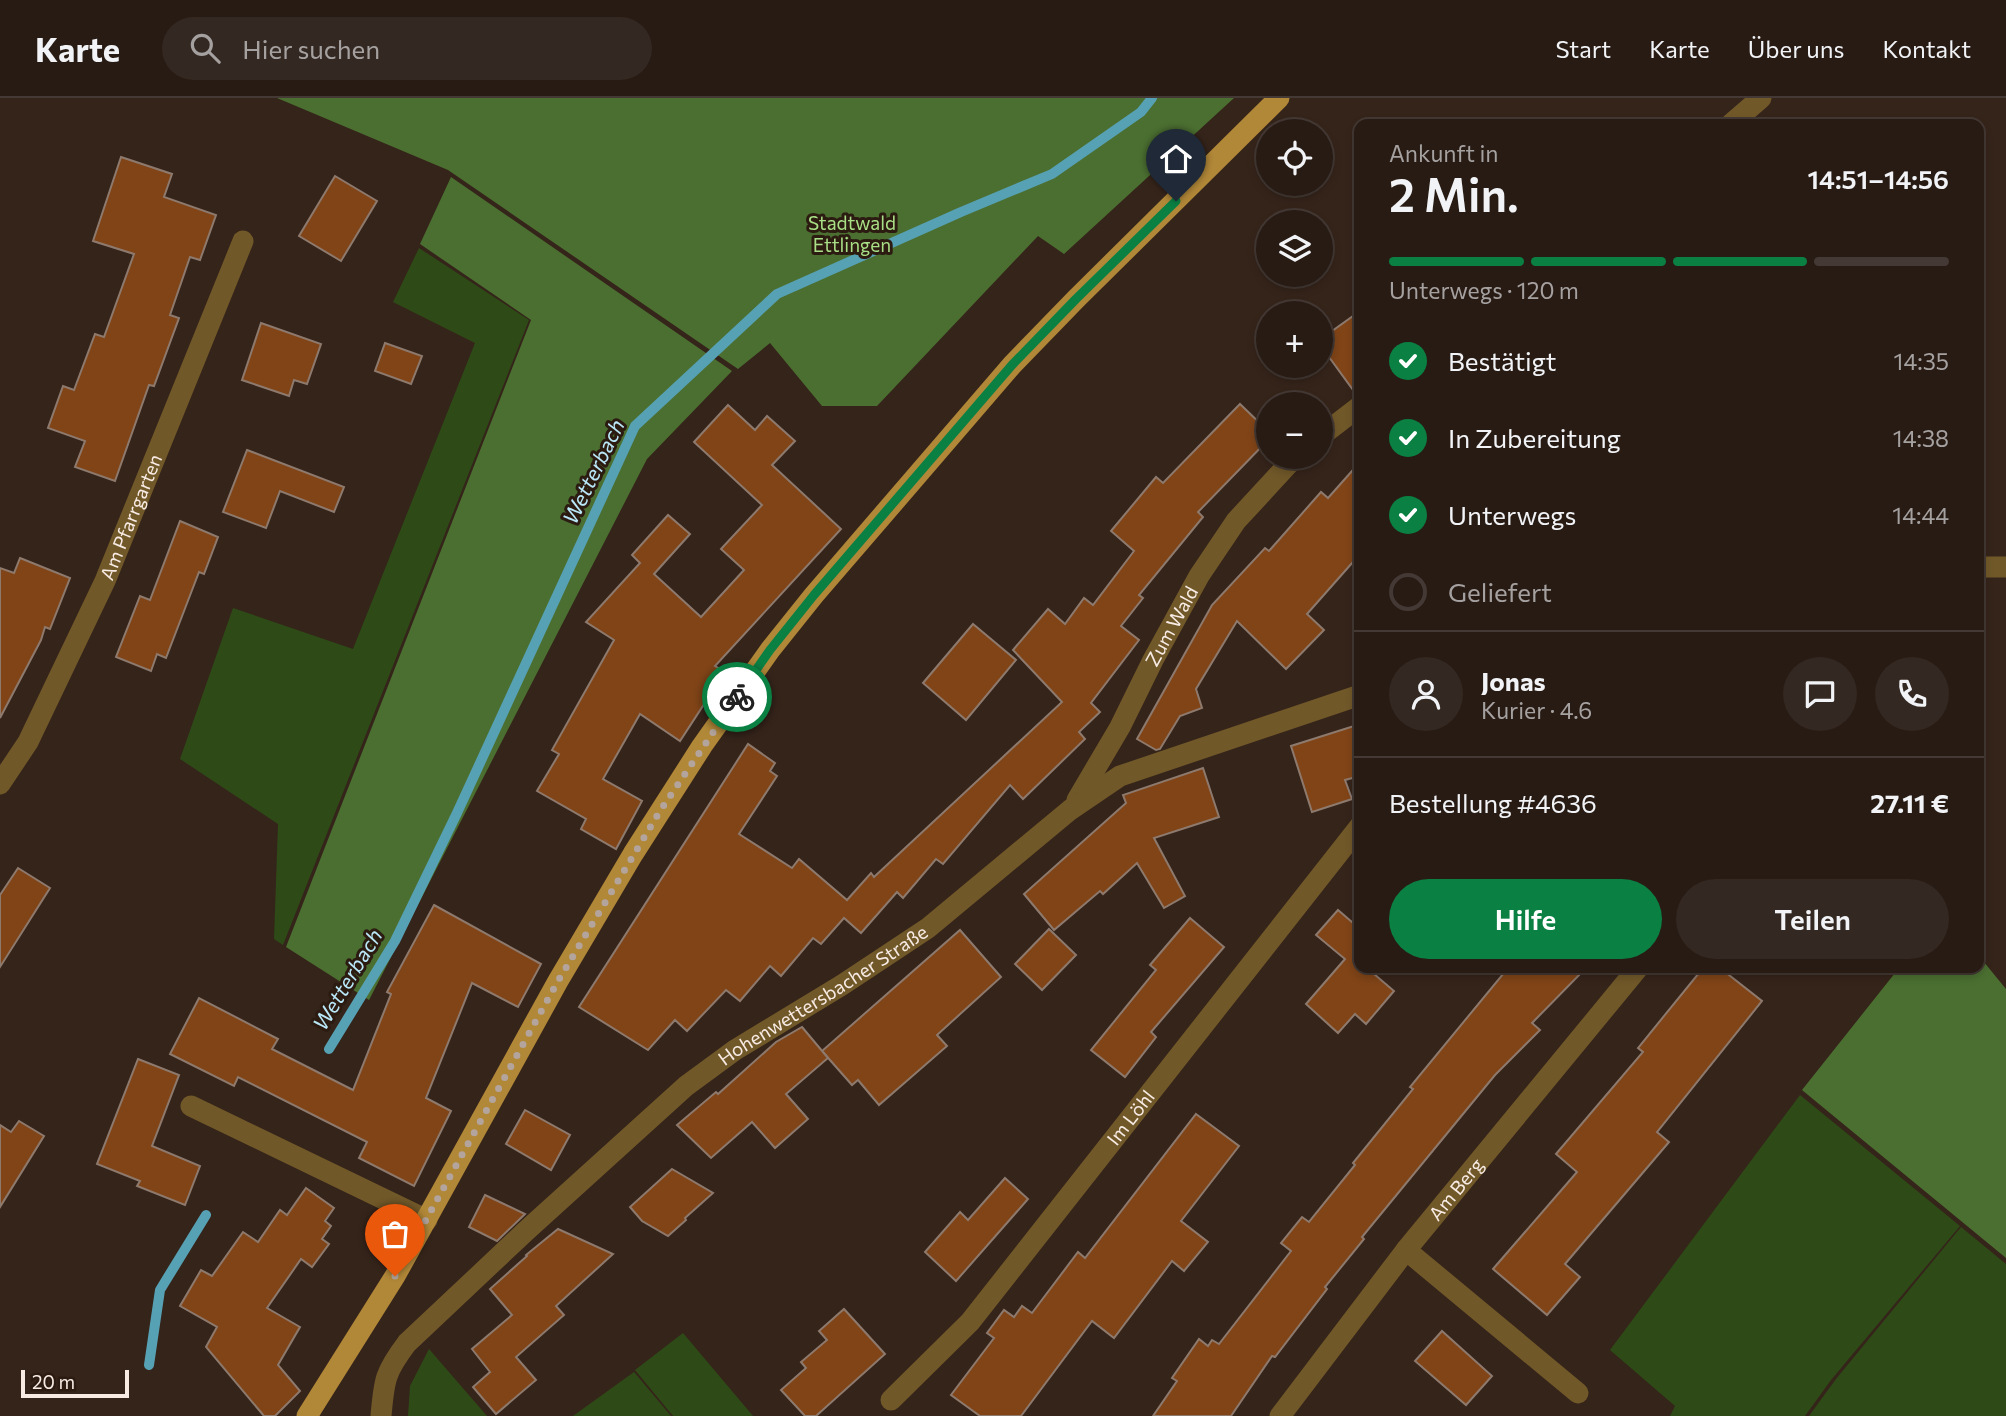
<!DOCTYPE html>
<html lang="de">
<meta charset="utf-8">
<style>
body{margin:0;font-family:Commissioner,sans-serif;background:#342822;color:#f1f3f6;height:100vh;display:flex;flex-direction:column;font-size:26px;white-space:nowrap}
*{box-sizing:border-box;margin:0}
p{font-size:23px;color:#a5a1a0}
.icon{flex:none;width:38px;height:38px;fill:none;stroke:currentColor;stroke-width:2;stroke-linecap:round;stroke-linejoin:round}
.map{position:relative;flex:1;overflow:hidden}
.panel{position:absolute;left:1354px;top:21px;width:630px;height:854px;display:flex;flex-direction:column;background:#281b14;border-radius:14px;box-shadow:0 4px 10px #0003,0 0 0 2px #443934}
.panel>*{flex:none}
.controls{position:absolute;left:1256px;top:21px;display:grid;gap:14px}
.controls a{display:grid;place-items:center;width:77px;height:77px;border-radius:50%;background:#281b14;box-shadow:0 4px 10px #0003,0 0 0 2px #443934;font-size:35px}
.scale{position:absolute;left:21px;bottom:18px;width:108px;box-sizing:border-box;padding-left:7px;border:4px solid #f7ebe4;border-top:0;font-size:19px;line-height:24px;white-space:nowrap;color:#f7ebe4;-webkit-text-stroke:5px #2b1b11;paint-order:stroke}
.pin{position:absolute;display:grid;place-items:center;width:60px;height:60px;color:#fff;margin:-72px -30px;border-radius:50% 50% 50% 0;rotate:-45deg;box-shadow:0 0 7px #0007}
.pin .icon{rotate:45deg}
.courier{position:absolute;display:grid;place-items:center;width:70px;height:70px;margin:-35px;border:5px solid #0b8043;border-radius:50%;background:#fff;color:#222;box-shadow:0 2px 9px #0007}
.overview em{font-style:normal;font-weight:600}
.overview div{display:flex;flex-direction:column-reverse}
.overview{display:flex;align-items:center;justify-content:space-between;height:119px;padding:0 35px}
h1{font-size:46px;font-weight:600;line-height:52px}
.bar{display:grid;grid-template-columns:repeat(4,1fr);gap:10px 7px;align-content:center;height:84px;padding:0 35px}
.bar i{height:9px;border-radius:5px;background:#443934}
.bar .selected{background:#0b8043}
.bar p{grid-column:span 4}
.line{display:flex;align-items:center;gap:18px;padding:0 35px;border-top:2px solid #443934}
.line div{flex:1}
.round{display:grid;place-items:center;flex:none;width:74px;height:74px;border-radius:37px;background:#342822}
ol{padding:0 35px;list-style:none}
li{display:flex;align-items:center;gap:21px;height:77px}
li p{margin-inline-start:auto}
li .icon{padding:7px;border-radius:50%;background:#0b8043;color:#fff;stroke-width:4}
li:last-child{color:#a5a1a0}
li i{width:38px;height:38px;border:4px solid #443934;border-radius:50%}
.action{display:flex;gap:14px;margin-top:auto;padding:14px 35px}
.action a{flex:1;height:80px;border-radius:42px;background:#0b8043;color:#fff;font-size:28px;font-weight:600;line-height:80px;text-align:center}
.action a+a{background:#342822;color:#f1f3f6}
header{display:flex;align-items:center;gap:42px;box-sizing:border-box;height:98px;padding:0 35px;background:#281b14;border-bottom:2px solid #443934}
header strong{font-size:33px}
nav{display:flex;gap:38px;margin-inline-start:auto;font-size:24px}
.search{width:490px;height:63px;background:#342822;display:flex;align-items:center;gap:18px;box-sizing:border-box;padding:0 24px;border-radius:38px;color:#a5a1a0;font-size:26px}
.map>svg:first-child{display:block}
</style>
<header>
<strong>Karte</strong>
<div class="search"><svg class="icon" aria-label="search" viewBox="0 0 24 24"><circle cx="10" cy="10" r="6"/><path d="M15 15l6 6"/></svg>Hier suchen</div>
<nav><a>Start</a><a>Karte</a><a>Über uns</a><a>Kontakt</a></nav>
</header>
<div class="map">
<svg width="2006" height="1318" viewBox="0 0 2006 1318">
<rect width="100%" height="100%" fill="#35241a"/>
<g fill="#2e4b17">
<path d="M 419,150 L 529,222 L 283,847 L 274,841 L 278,726 L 180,661 L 233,510 L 353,551 L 475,245 L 393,204 Z"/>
<path d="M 1800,997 L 1960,1128 L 1831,1282 L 1805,1318 L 1670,1318 L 1675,1308 L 1610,1252 Z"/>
<path d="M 1961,1129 L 2006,1166 L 2006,1318 L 1809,1318 L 1836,1281 Z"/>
<path d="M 683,1235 L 753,1318 L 673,1318 L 635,1272 Z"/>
<path d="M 429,1251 L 487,1318 L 408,1318 L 410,1288 Z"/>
<path d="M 634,1274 L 671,1318 L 573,1318 Z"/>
</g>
<g fill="#4b6f31">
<path d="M 277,0 L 1234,0 L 1064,156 L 1038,138 L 877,308 L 822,308 L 770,245 L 738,271 L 448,72 Z"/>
<path d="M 451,79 L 732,273 L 647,361 L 369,902 L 286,849 L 531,222 L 420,146 Z"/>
<path d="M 1979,858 L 2006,891 L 2006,1160 L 1802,992 L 1899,870 L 1979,870 Z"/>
</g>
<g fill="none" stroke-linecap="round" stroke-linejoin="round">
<g stroke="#57a1b4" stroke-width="10">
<path d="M 329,951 L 395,843 L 457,715 L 635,328 L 777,196 L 961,114 L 1052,76 L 1141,14 L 1152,0"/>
<path d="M 149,1267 L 160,1192 L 206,1117"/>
</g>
</g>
<g fill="#804417" stroke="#8e796d" stroke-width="2">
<path d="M 121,59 L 172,76 L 164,99 L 216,117 L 200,162 L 190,159 L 170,217 L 179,220 L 154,288 L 149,287 L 115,383 L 75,369 L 85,343 L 48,330 L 63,288 L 74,292 L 95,236 L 104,239 L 134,156 L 93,143 Z"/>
<path d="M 335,78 L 377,103 L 341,163 L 299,138 Z"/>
<path d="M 1360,213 L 1360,295 L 1356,296 L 1321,248 L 1321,241 Z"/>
<path d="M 261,225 L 321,246 L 307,286 L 294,282 L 289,298 L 242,282 Z"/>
<path d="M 385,245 L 422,258 L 411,286 L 375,273 Z"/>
<path d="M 1240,306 L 1269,334 L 1269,341 L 1198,414 L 1203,419 L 1139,497 L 1143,500 L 1121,528 L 1139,542 L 1091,605 L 1100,614 L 1079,634 L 1085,641 L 1023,701 L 1010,687 L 943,766 L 936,761 L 903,800 L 897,794 L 861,835 L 844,820 L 821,846 L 813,840 L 781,878 L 770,868 L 740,903 L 726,892 L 687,933 L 675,922 L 648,952 L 579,909 L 748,646 L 775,665 L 770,673 L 777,678 L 739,736 L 792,770 L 799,761 L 847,802 L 871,775 L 874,779 L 1062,604 L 1013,552 L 1048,511 L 1065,526 L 1084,500 L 1093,507 L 1134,453 L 1111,433 L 1156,379 L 1163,385 Z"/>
<path d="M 728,307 L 755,332 L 767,318 L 795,343 L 772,367 L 841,431 L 715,568 L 725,574 L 680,643 L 640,616 L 603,681 L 642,703 L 616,751 L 581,731 L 586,721 L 537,693 L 559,656 L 552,652 L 614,542 L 586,524 L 640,465 L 632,457 L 668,417 L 690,436 L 654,476 L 701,519 L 744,472 L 721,451 L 762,407 L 694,344 Z"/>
<path d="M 247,352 L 344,389 L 334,414 L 280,393 L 266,430 L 223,414 Z"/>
<path d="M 1360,364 L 1360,456 L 1307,516 L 1324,532 L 1286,571 L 1237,523 L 1196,591 L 1202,610 L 1180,618 L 1160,651 L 1156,652 L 1137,641 L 1212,507 L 1265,450 L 1269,453 L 1321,394 L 1328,400 Z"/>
<path d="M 180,423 L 218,439 L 204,476 L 199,474 L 166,560 L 157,556 L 151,573 L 116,559 L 140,498 L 150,502 Z"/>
<path d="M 20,460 L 70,480 L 50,531 L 45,529 L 41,542 L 0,620 L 0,470 L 14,475 Z"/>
<path d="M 973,526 L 1016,562 L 966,622 L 923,585 Z"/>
<path d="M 1354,628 L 1360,646 L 1360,678 L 1345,682 L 1352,701 L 1312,714 L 1291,648 Z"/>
<path d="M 1203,670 L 1219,719 L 1154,740 L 1185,798 L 1164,810 L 1137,765 L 1103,796 L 1100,793 L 1054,832 L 1024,796 L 1126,705 L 1123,697 Z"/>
<path d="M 18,770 L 50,790 L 0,869 L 0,797 Z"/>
<path d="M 434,807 L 541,866 L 518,909 L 472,885 L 426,1000 L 451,1013 L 414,1088 L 359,1060 L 367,1044 L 238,979 L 234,988 L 170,956 L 199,900 L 278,941 L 272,951 L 353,992 L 391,896 L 387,894 Z"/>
<path d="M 1338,812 L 1360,831 L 1360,870 L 1367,870 L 1394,893 L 1366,926 L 1355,916 L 1338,935 L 1306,906 L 1345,861 L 1316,837 Z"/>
<path d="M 1190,820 L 1224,849 L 1151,934 L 1156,939 L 1125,979 L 1091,952 L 1156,872 L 1150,867 Z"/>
<path d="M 1049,831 L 1076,857 L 1042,892 L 1015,866 Z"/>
<path d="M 960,832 L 1001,879 L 937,937 L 947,948 L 879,1007 L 858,982 L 852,987 L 822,953 Z"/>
<path d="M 1508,870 L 1586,870 L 1532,925 L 1540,932 L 1495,977 L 1362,1139 L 1364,1141 L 1325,1189 L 1327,1191 L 1275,1259 L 1272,1258 L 1231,1318 L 1153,1318 L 1177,1283 L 1172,1280 L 1199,1241 L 1208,1248 L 1212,1242 L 1219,1246 L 1291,1153 L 1281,1145 L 1302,1119 L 1309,1124 L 1355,1067 L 1353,1065 L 1413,991 L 1410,989 Z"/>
<path d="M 1703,870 L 1720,870 L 1762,903 L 1657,1034 L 1669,1044 L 1565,1166 L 1580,1179 L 1547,1217 L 1493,1171 L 1577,1074 L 1556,1056 L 1643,954 L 1638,950 Z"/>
<path d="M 802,929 L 828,960 L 786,996 L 808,1021 L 775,1050 L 752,1024 L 711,1060 L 677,1027 L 716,994 L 718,996 L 776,944 Z"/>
<path d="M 138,961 L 179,977 L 152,1048 L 200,1068 L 185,1107 L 137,1088 L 140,1083 L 97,1066 Z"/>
<path d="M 525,1012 L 570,1037 L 551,1072 L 506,1046 Z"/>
<path d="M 1196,1016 L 1239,1048 L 1181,1123 L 1208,1144 L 1184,1173 L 1172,1163 L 1114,1240 L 1092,1223 L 1021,1318 L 980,1318 L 951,1297 L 994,1240 L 987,1235 L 1004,1212 L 1014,1219 L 1022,1208 L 1032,1215 L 1078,1154 L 1085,1160 Z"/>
<path d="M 19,1023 L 44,1038 L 0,1109 L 0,1027 L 11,1034 Z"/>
<path d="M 672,1071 L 713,1095 L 685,1120 L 686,1122 L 668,1138 L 642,1123 L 630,1109 Z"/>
<path d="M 1005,1080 L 1028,1101 L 956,1183 L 925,1154 L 960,1114 L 968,1122 Z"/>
<path d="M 306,1090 L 334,1110 L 325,1123 L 331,1128 L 322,1141 L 329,1146 L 312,1169 L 301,1161 L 267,1210 L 300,1229 L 278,1267 L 300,1293 L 275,1318 L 264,1318 L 206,1249 L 217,1229 L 180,1208 L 201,1172 L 212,1178 L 243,1134 L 258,1144 L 280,1112 L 287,1117 Z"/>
<path d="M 485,1097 L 525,1116 L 497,1143 L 469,1129 Z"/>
<path d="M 558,1131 L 613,1156 L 556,1208 L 564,1217 L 516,1259 L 536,1282 L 496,1316 L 473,1289 L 490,1274 L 472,1251 L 512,1217 L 490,1191 L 527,1158 L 526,1157 Z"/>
<path d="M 844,1211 L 885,1256 L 816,1318 L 805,1318 L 781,1292 L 806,1270 L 801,1264 L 827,1242 L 819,1233 Z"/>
<path d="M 1442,1233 L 1492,1278 L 1466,1307 L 1415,1263 Z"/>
</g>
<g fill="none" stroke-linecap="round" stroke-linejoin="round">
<g stroke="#715829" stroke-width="21">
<path d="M 1731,26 L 1761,0"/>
<path d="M 1321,338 L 1360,308"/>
<path d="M 1979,469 L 2006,469"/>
<path id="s1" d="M 0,686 L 28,644 L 105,483 L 243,143"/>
<path id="s2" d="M 1077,702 L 1120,629 L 1153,562 L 1199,478 L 1236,423 L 1295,359"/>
<path d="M 191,1008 L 427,1122"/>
<path d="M 1406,1152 L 1578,1295"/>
<path id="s3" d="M 891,1302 L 970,1224 L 1360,728"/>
<path id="s4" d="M 381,1318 C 384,1282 385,1274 407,1245 L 527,1132 L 686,988 L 735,952 L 842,887 L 928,830 L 1070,712 L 1120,678 L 1360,597"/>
<path id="s5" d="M 1280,1318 L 1406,1152 L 1638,870"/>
</g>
<path stroke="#b18738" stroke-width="21" d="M 307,1318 L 395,1178 L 558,883 L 633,756 L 702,648 L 770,552 L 814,497 L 1012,267 L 1076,201 L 1279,0"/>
</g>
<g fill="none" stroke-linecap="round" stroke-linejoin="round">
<path stroke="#b3a59d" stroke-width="7" stroke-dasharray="0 12.6" d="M 395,1178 L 558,883 L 660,713 L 737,599"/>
<path stroke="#0b8043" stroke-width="9" d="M 737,599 L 770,552 L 814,497 L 1012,267 L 1076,201 L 1176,103"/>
</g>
<g text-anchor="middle" stroke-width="6" stroke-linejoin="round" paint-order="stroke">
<g font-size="19" fill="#a9df86" stroke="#2b1b11">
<text x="852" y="132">Stadtwald<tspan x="852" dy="22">Ettlingen</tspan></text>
</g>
<g font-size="19" fill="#f7ebe4" stroke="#2b1b11">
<text dy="7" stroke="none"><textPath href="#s1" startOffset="298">Am Pfarrgarten</textPath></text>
<text dy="7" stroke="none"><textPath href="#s2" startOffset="198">Zum Wald</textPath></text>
<text dy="7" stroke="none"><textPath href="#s4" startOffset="623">Hohenwettersbacher Straße</textPath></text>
<text dy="7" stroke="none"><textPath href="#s3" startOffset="371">Im Löhl</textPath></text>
<text dy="7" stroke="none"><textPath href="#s5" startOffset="287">Am Berg</textPath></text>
</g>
<g font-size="21" font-style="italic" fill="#bae8f8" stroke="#2b1b11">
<text transform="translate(594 374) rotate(-64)" y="7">Wetterbach</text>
<text transform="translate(348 882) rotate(-59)" y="7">Wetterbach</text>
</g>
</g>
</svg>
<div class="controls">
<a><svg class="icon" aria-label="locate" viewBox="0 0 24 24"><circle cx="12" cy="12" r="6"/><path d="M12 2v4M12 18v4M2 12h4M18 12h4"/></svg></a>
<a><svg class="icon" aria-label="layers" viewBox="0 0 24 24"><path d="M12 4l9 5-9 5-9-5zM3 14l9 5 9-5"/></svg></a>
<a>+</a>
<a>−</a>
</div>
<div class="scale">20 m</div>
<div class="pin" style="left:395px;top:1178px;background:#ea580c"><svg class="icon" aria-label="bag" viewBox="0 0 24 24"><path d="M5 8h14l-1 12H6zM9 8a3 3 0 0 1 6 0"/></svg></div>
<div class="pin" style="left:1176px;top:103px;background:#1f2937"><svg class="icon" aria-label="home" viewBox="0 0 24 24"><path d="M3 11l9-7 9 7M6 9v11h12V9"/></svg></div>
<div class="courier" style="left:737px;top:599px"><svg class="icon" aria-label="bike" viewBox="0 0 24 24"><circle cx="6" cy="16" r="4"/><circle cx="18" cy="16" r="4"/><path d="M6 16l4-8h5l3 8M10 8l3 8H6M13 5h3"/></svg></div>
<section class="panel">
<div class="overview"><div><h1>2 Min.</h1><p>Ankunft in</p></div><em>14:51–14:56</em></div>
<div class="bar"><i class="selected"></i><i class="selected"></i><i class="selected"></i><i></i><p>Unterwegs · 120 m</p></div>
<ol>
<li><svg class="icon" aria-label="check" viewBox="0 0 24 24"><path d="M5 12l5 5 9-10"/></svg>Bestätigt<p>14:35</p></li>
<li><svg class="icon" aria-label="check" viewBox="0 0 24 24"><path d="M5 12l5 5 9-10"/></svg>In Zubereitung<p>14:38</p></li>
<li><svg class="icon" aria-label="check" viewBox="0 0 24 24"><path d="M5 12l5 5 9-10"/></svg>Unterwegs<p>14:44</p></li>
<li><i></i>Geliefert</li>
</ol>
<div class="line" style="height:126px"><a class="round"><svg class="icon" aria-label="person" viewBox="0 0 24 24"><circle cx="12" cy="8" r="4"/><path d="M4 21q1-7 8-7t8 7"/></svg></a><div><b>Jonas</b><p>Kurier · 4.6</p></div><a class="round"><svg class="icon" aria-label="chat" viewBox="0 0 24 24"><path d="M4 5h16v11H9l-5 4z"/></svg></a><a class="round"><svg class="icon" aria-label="phone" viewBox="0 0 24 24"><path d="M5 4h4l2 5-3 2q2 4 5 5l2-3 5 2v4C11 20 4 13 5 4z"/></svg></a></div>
<div class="line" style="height:91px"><div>Bestellung #4636</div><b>27.11 €</b></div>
<div class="action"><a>Hilfe</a><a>Teilen</a></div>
</section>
</div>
